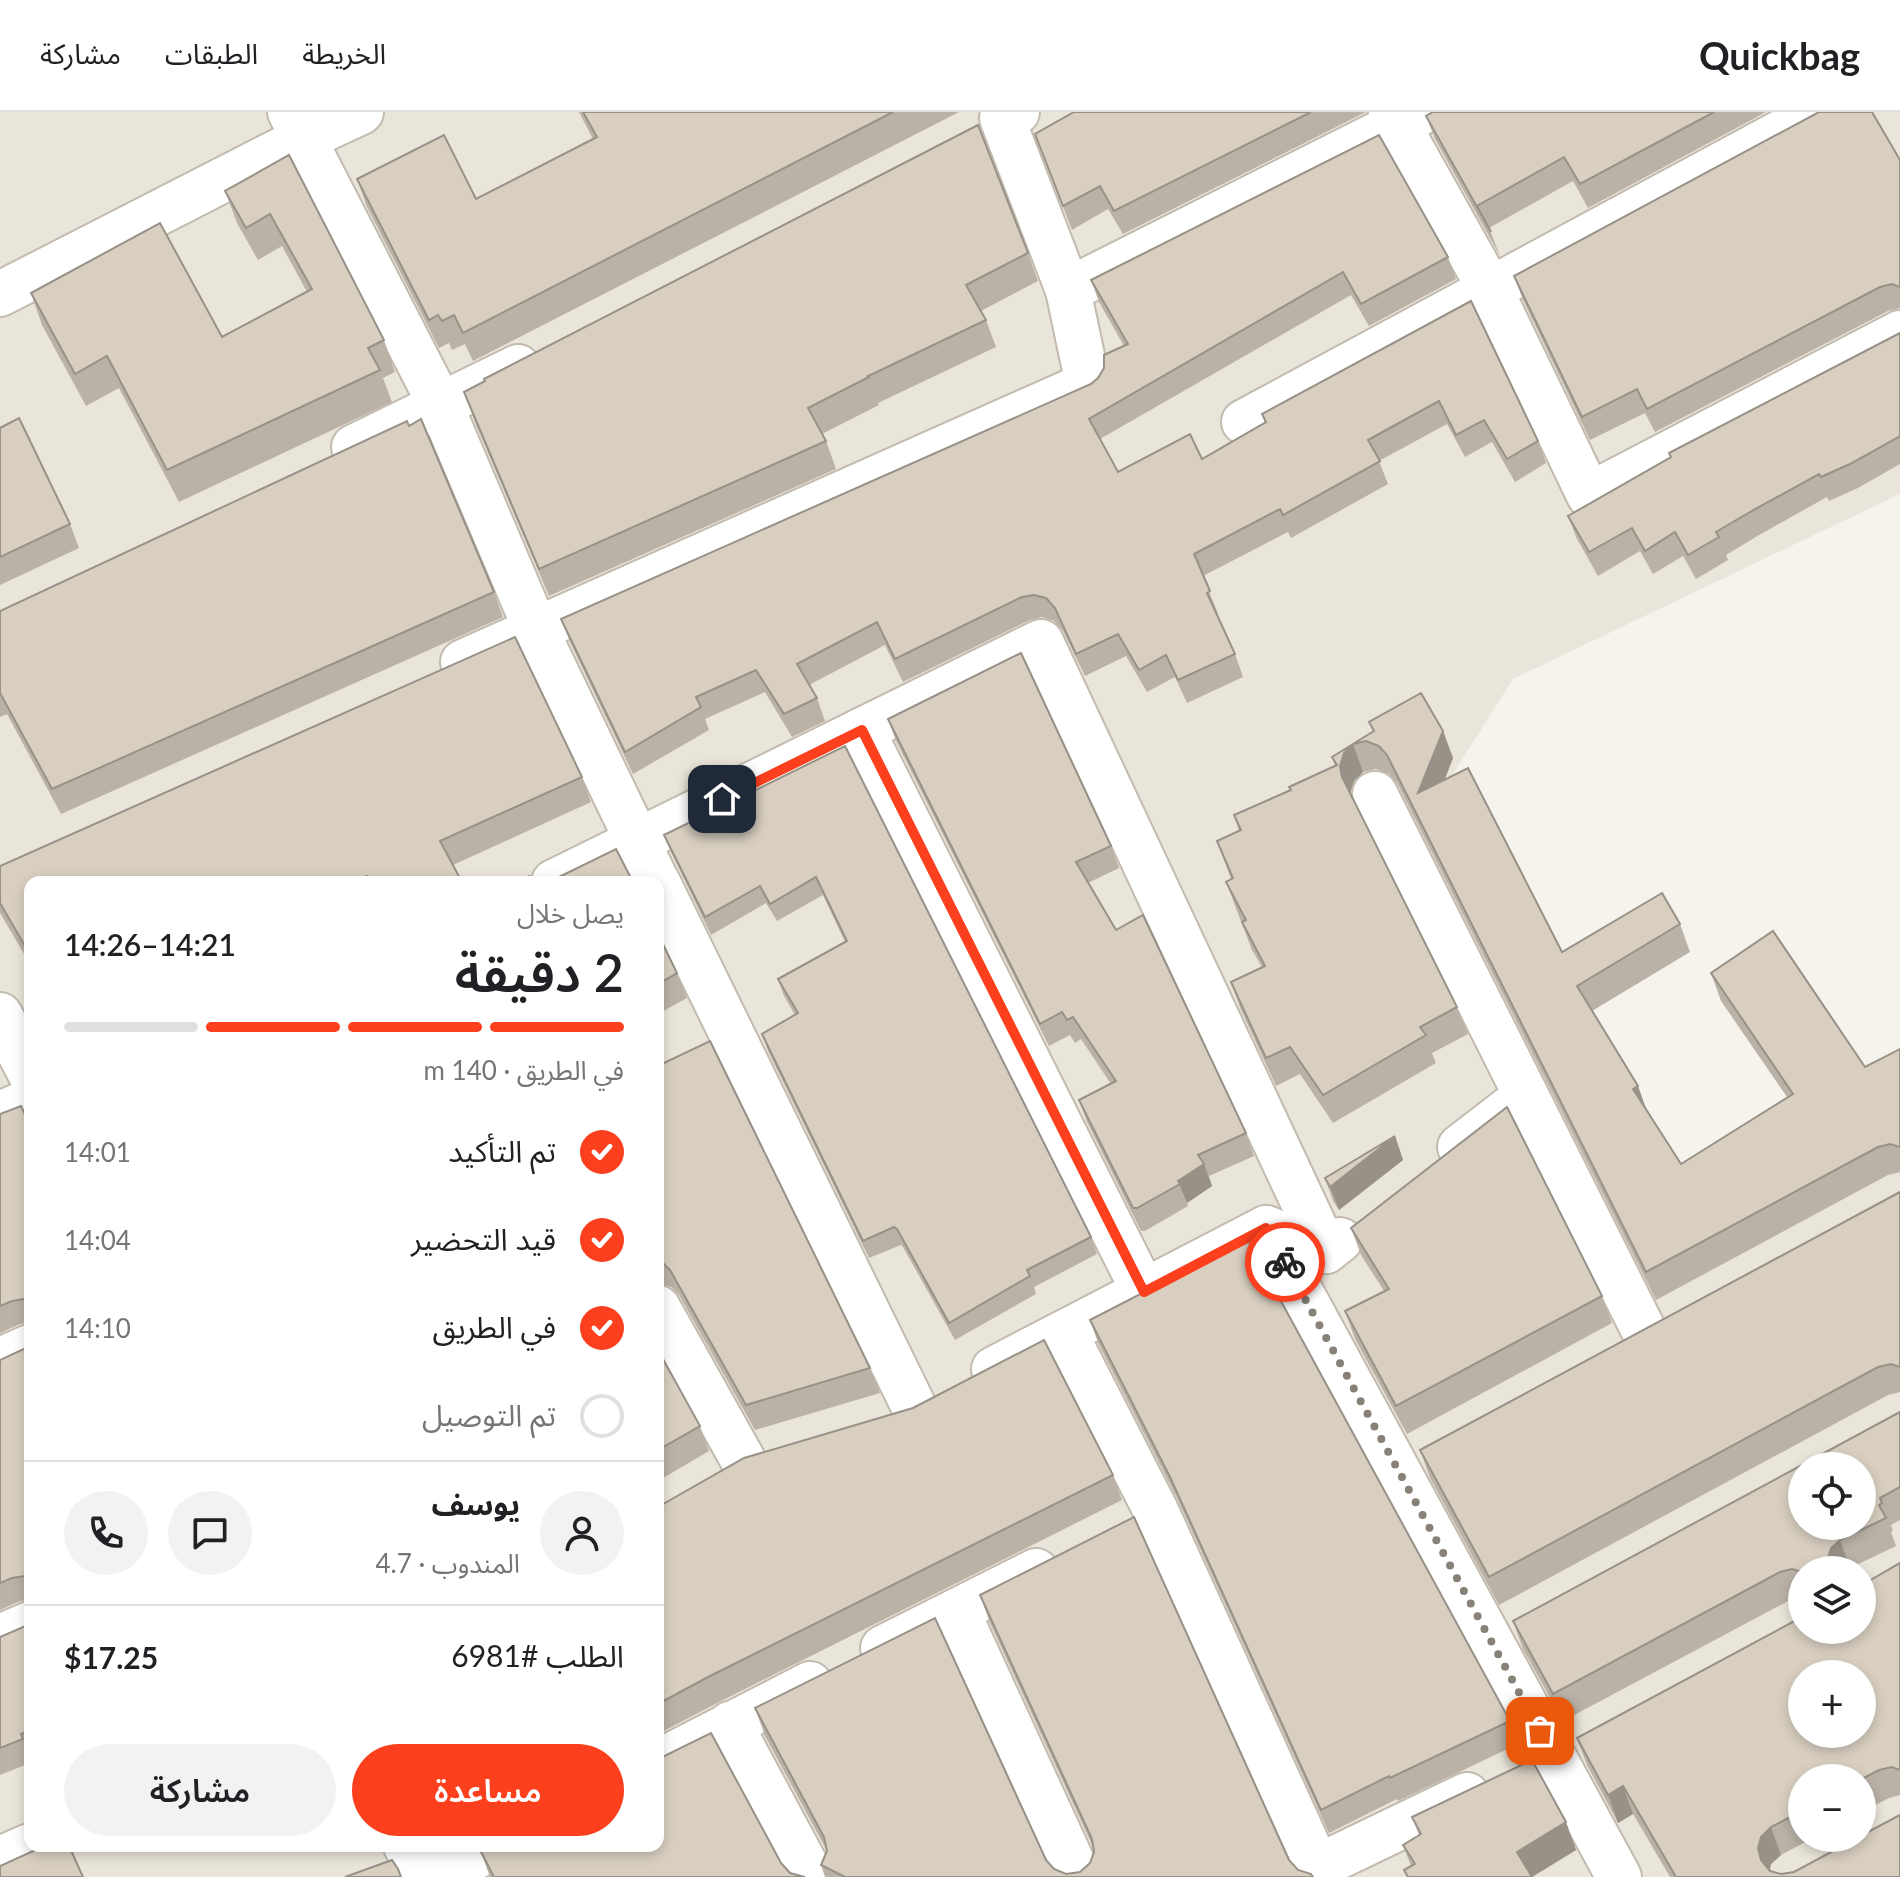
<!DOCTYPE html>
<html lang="ar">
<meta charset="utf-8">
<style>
body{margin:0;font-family:Lato,"Noto Sans Arabic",sans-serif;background:#f2f2f2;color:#202124;direction:rtl;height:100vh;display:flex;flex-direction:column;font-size:30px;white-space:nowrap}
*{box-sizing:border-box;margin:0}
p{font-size:26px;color:#757577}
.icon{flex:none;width:44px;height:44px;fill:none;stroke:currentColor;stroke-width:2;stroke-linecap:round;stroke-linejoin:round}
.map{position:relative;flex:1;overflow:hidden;direction:ltr}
.sheet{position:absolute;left:24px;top:764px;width:640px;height:976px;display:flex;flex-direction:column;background:#fff;border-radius:16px;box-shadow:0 4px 12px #0003;direction:rtl}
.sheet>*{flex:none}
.tools{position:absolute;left:1788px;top:1340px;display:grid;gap:16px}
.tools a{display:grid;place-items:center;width:88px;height:88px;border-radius:50%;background:#fff;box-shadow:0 4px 12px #0003;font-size:40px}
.pin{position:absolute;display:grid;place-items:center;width:68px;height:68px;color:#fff;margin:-34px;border-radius:16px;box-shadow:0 4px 12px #0006}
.courier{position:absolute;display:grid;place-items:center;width:80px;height:80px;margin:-40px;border:6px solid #fc3f1d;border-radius:50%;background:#fff;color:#222;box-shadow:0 2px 10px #0007}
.overview em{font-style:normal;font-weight:600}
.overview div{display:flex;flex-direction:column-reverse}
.overview{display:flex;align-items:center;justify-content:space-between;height:136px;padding:0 40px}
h1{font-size:52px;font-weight:600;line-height:60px}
.bar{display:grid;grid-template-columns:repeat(4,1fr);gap:12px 8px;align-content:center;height:96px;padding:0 40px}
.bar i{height:10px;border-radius:6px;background:#e0e0e0}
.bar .active{background:#fc3f1d}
.bar p{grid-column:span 4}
.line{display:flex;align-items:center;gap:20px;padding:0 40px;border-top:2px solid #e0e0e0}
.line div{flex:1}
.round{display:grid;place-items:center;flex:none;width:84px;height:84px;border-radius:42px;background:#f2f2f2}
ol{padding:0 40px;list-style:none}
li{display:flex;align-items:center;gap:24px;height:88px}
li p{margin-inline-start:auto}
li .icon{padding:8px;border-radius:50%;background:#fc3f1d;color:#fff;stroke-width:4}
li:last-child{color:#757577}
li i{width:44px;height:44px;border:4px solid #e0e0e0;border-radius:50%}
.cta{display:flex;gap:16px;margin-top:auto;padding:16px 40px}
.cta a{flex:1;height:92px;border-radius:48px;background:#fc3f1d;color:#fff;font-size:32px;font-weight:600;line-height:92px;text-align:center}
.cta a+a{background:#f2f2f2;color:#202124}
header{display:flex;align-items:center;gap:48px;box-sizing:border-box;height:112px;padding:0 40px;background:#fff;border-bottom:2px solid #e0e0e0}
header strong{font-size:38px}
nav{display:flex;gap:44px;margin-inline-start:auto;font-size:28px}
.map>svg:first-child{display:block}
</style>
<header>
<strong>Quickbag</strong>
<nav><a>الخريطة</a><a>الطبقات</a><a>مشاركة</a></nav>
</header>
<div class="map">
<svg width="1900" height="1765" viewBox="0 0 1900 1765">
<rect width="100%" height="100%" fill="#f6f3ec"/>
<path fill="#eae5da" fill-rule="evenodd" d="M 0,0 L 1900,0 L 1900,382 L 1513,567 L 1422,711 L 1661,1076 L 1900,952 L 1900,1765 L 0,1765 ZM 30,770 L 658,770 L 658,1734 L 30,1734 ZM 1802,1354 L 1862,1354 L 1862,1414 L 1802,1414 ZM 1802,1458 L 1862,1458 L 1862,1518 L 1802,1518 ZM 1802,1562 L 1862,1562 L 1862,1622 L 1802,1622 ZM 1802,1666 L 1862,1666 L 1862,1726 L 1802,1726 Z"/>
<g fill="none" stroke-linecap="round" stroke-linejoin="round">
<defs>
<g id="street">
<path d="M 290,0 L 441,294 L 536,518 L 657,770"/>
<path d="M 1391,0 L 1490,177 L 1589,383 L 1900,221"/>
<path d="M 1068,178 L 1422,0"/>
<path d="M 0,182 L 303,27 L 361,0"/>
<path d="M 1244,310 L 1819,0"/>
<path d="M 354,335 L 518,255"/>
<path d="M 463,550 L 1088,272 L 1068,178 L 1002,6 L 1017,0"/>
<path d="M 862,618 L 1144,1180"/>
<path d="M 1375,682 L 1645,1221"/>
<path d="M 554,770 L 1041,530 L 1326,1139"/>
<path d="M 658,771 L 915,1297"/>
<path d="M 0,903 L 30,961"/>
<path d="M 0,1002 L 30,989"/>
<path d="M 1460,1035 L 1526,984"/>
<path d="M 1266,1116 L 1619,1765"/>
<path d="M 658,1196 L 743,1348"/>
<path d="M 1065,1221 L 1156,1399 L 1322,1765"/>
<path d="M 0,1248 L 30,1235"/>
<path d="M 994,1257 L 1266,1116 L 1326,1139 L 1340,1128"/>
<path d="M 957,1499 L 1079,1765"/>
<path d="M 0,1525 L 30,1512"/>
<path d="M 883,1536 L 1036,1459"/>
<path d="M 730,1612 L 812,1765"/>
<path d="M 658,1650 L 810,1572"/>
<path d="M 406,1734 L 426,1765"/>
<path d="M 0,1747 L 30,1734"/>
<path d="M 1317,1755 L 1467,1683"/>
<path d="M 437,1765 L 496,1734"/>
</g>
</defs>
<use href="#street" stroke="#c2bbae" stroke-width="48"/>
<use href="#street" stroke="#fff" stroke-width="44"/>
</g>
<g fill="#bab2a6">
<path d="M 579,0 L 959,0 L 473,249 L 465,232 L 452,238 L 449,231 L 439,236 L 367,95 L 357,67 L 476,87 L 593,27 Z"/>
<path d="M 1074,0 L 1366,0 L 1123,122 L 1108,97 L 1072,118 L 1035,22 Z"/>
<path d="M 1433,0 L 1766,0 L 1588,96 L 1573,69 L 1489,116 L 1500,144 L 1435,27 L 1426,4 Z"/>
<path d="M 289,43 L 384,228 L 395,260 L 383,266 L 392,290 L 179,390 L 119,276 L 86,294 L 42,213 L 31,181 L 222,225 L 307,180 L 282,134 L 258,148 L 237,111 L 225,79 Z"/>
<path d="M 1900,48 L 1900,196 L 1888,199 L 1655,320 L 1645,301 L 1590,328 L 1523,188 L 1514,164 Z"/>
<path d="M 1028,141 L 1038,169 L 981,199 L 986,208 L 996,235 L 878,291 L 879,293 L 822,322 L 826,329 L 836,357 L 549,484 L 474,308 L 464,280 Z"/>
<path d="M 1448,145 L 1456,167 L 1369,214 L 1351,183 L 1100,327 L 1118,360 L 1202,347 L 1265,311 L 1262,302 L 1471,189 L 1538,329 L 1546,351 L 1515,370 L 1492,330 L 1465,345 L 1447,312 L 1379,349 L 1388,372 L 1291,426 L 1288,420 L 1203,464 L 1218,502 L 1217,503 L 1235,542 L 1243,565 L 1187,591 L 1175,565 L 1147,580 L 1126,544 L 1085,564 L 1063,519 L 1054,509 L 1042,505 L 1030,508 L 903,570 L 885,533 L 809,573 L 817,586 L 825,609 L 792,625 L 765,580 L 705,607 L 709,618 L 633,662 L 570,530 L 561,507 L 1091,272 L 1098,266 L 1124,234 L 1099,190 L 1091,168 Z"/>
<path d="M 1900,221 L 1900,352 L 1858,376 L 1829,389 L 1827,385 L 1759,423 L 1726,443 L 1728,448 L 1696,467 L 1683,444 L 1653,462 L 1640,439 L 1598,464 L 1577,427 L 1568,404 Z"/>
<path d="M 0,316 L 70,412 L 79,436 L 0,473 Z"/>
<path d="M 494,480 L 503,505 L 61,702 L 7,602 L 0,605 L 0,499 Z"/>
<path d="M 888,607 L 1111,734 L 1119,756 L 1088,771 L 1116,818 L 1246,1021 L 1254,1044 L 1209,1064 L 1212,1074 L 1187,1091 L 1188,1094 L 1145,1119 L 1141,1119 L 1087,1010 L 1079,988 L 1111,972 L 1081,927 L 1075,931 L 1070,923 L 1049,934 L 896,629 Z"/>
<path d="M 1369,610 L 1443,619 L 1453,646 L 1444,668 L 1562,840 L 1680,812 L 1690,840 L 1592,899 L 1647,998 L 1681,1052 L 1787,985 L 1721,889 L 1711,861 L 1865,955 L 1900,937 L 1900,1060 L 1888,1063 L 1656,1188 L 1397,671 L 1389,662 L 1376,657 L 1363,660 L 1354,669 L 1350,681 L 1457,895 L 1468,922 L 1432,941 L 1436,951 L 1333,1011 L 1300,962 L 1276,974 L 1241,898 L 1231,870 L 1262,855 L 1252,838 L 1226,770 L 1231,767 L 1217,729 L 1239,719 L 1234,703 L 1290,678 L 1335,654 L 1332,645 L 1373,619 Z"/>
<path d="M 845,634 L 1091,1125 L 1097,1142 L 1034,1175 L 1036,1182 L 955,1228 L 903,1135 L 901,1133 L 869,1146 L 768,939 L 762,922 L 795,903 L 784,884 L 778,867 L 845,830 L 823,783 L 777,809 L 766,791 L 711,823 L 671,740 L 664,723 Z"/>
<path d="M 582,665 L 591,690 L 453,753 L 462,770 L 30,770 L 30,852 L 0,801 L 0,754 Z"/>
<path d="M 658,822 L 677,861 L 687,886 L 658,902 Z"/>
<path d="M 658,949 L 870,1256 L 880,1281 L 755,1318 L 679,1183 L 671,1175 L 658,1171 Z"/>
<path d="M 0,1002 L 30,1013 L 30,1210 L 20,1212 L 0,1221 Z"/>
<path d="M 1395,1024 L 1403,1048 L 1339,1098 L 1333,1089 L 1325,1066 Z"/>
<path d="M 1900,1080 L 1900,1280 L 1888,1283 L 1499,1493 L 1430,1366 L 1420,1338 Z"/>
<path d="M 1351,1116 L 1602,1184 L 1612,1211 L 1407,1322 L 1355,1227 L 1345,1199 L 1384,1179 L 1361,1143 Z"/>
<path d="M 1090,1208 L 1510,1609 L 1518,1632 L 1398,1689 L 1397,1687 L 1329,1721 L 1178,1388 L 1098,1231 Z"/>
<path d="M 30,1234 L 30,1488 L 20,1489 L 0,1498 L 0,1248 Z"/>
<path d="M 658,1238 L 700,1314 L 709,1339 L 658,1369 Z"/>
<path d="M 1900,1300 L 1900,1408 L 1891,1413 L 1893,1419 L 1891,1420 L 1896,1434 L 1850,1456 L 1802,1458 L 1802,1485 L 1790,1488 L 1563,1609 L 1523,1537 L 1513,1509 Z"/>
<path d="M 1113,1363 L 1122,1388 L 719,1590 L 658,1622 L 658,1395 Z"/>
<path d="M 1900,1451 L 1900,1683 L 1889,1686 L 1862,1700 L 1862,1666 L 1802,1666 L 1802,1726 L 1813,1726 L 1781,1743 L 1771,1752 L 1770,1758 L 1781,1762 L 1900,1765 L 1670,1765 L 1633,1702 L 1618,1711 L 1587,1653 L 1577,1626 L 1802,1518 Z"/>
<path d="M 980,1483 L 1289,1748 L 1298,1758 L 1313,1765 L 825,1765 L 821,1753 L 827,1739 L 765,1624 L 755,1596 L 1046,1748 L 1054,1757 L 1066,1762 L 1080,1760 L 1090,1751 L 1094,1740 L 1093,1735 L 990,1511 Z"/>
<path d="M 30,1512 L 30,1651 L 0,1663 L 0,1525 Z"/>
<path d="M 1412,1705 L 1566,1710 L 1576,1738 L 1532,1765 L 1407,1765 L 1404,1758 L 1411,1754 L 1403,1733 L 1419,1723 Z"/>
<path d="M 481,1740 L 781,1751 L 790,1761 L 805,1765 L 490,1765 Z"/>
</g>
<g fill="#979187">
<path d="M 1443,619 L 1453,646 L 1429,709 L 1418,681 Z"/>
<path d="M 1353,632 L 1363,660 L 1354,669 L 1350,681 L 1342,665 L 1340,654 L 1344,641 Z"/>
<path d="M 1638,974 L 1648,1002 L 1633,977 Z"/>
<path d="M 1395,1024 L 1403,1048 L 1339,1098 L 1330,1075 Z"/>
<path d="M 1204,1052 L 1212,1074 L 1187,1091 L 1178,1069 Z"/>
<path d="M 1840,1428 L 1850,1456 L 1848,1458 L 1829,1458 L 1827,1450 L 1831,1436 Z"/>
<path d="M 1623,1674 L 1633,1702 L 1618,1711 L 1608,1683 Z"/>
<path d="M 1566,1710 L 1576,1738 L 1532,1765 L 1517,1740 Z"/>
<path d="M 1771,1715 L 1781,1743 L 1771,1752 L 1768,1763 L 1761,1748 L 1758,1736 L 1761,1725 Z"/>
</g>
<g fill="#d8cfc1" stroke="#979187" stroke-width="2" fill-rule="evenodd">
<path d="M 583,0 L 893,0 L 463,221 L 454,203 L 442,209 L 438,203 L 429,208 L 357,67 L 444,23 L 476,87 L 597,25 Z"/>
<path d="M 1074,0 L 1311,0 L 1114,99 L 1100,74 L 1063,94 L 1035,22 Z"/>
<path d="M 1433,0 L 1714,0 L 1580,72 L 1564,45 L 1477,94 L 1491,120 L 1426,4 Z"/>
<path d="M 1819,0 L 1872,0 L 1900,48 L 1900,175 L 1892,172 L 1880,175 L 1647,297 L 1637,277 L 1582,305 L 1514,164 Z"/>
<path d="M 978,13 L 1028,141 L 966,173 L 986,208 L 868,264 L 869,265 L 808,296 L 826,329 L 539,457 L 464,280 L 485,269 L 484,267 Z"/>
<path d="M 1379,23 L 1448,145 L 1361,192 L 1343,160 L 1089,307 L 1118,360 L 1190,322 L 1202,347 L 1266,310 L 1262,302 L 1471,189 L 1538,329 L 1507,347 L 1484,308 L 1456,323 L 1439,289 L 1368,328 L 1380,349 L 1283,403 L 1280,397 L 1194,442 L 1210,479 L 1207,481 L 1235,542 L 1178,568 L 1166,543 L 1139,558 L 1118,522 L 1076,542 L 1055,496 L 1046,486 L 1034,483 L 1022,485 L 895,547 L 877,510 L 797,552 L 817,586 L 784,602 L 756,558 L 696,585 L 701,595 L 625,640 L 561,507 L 1091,272 L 1098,266 L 1104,256 L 1104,243 L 1128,232 L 1091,168 Z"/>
<path d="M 289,43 L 384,228 L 368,236 L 380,258 L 167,358 L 107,244 L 75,262 L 31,181 L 160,111 L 222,225 L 312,177 L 270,102 L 246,116 L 225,79 Z"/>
<path d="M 1900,221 L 1900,324 L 1850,352 L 1821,365 L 1819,362 L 1750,400 L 1716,420 L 1719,425 L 1688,443 L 1675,420 L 1645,439 L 1632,416 L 1589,440 L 1568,404 L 1671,345 L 1669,341 Z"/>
<path d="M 19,306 L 70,412 L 0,445 L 0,316 Z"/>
<path d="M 421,307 L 494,480 L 52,677 L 0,581 L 0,499 L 407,309 L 409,314 Z"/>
<path d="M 515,525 L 582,665 L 440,729 L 462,770 L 371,770 L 367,764 L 354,770 L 30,770 L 30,841 L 29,841 L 0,791 L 0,754 Z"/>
<path d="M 1021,541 L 1111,734 L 1076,750 L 1116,818 L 1143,803 L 1246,1021 L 1198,1043 L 1204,1052 L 1178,1069 L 1180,1072 L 1137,1096 L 1133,1096 L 1079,988 L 1116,969 L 1073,905 L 1067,908 L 1062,900 L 1040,912 L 888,607 Z"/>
<path d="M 1421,581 L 1443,619 L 1418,681 L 1468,656 L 1562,840 L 1662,781 L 1680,812 L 1577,874 L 1638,974 L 1633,977 L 1681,1052 L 1793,982 L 1711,861 L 1773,819 L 1865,955 L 1900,937 L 1900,1035 L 1890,1032 L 1878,1035 L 1646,1160 L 1387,643 L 1379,634 L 1366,629 L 1353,632 L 1344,641 L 1340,654 L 1342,665 L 1457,895 L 1420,915 L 1426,923 L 1323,983 L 1290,935 L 1266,946 L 1231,870 L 1265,854 L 1242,810 L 1246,808 L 1226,770 L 1233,766 L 1217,729 L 1241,718 L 1234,703 L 1291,678 L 1289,675 L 1337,653 L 1332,645 L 1374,619 L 1369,610 Z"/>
<path d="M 845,634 L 1091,1125 L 1027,1158 L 1030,1164 L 949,1211 L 897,1117 L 894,1115 L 863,1129 L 762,922 L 798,901 L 778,867 L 847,829 L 816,765 L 770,792 L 760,774 L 705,805 L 664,723 Z"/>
<path d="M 616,737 L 633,770 L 517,770 L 529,764 L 542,769 L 555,767 Z"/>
<path d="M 658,822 L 677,861 L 658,872 Z"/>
<path d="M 710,929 L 870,1256 L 746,1293 L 670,1158 L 662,1150 L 658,1148 L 658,949 L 660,953 Z"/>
<path d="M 21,994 L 30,1013 L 30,1158 L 26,1160 L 30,1171 L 30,1186 L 12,1189 L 0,1194 L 0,1002 Z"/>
<path d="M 1507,995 L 1602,1184 L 1396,1294 L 1345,1199 L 1389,1177 L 1351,1116 Z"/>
<path d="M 1395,1024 L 1330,1075 L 1325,1066 Z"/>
<path d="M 1900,1080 L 1900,1255 L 1891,1252 L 1878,1255 L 1489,1465 L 1420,1338 Z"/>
<path d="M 1247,1127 L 1510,1609 L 1390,1666 L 1389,1664 L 1321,1698 L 1170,1365 L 1090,1208 Z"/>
<path d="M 1044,1228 L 1113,1363 L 710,1564 L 658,1592 L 658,1395 L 744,1346 L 913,1296 Z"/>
<path d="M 30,1234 L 30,1466 L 25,1464 L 12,1466 L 0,1471 L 0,1248 Z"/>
<path d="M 658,1238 L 700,1314 L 658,1338 Z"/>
<path d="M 1900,1300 L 1900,1375 L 1880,1386 L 1882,1391 L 1879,1393 L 1886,1406 L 1840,1428 L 1831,1436 L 1827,1450 L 1829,1458 L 1802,1458 L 1802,1460 L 1792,1457 L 1780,1460 L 1553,1582 L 1513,1509 ZM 1802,1354 L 1862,1354 L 1862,1414 L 1802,1414 Z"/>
<path d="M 1134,1405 L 1289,1748 L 1298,1758 L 1311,1762 L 1313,1765 L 845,1765 L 821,1753 L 827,1739 L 824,1725 L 755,1596 L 935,1506 L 1046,1748 L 1054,1757 L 1066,1762 L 1080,1760 L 1090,1751 L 1094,1740 L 1092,1727 L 980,1483 Z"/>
<path d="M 1900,1451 L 1900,1658 L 1892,1655 L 1879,1658 L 1862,1667 L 1802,1666 L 1802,1699 L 1771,1715 L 1761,1725 L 1758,1736 L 1761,1748 L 1770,1759 L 1781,1762 L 1794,1760 L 1857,1726 L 1862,1726 L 1862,1723 L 1900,1703 L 1900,1765 L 1676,1765 L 1623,1674 L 1608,1683 L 1577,1626 L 1802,1505 L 1802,1518 L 1862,1518 L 1862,1473 ZM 1802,1562 L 1862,1562 L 1862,1622 L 1802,1622 Z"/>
<path d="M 30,1512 L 30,1618 L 21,1622 L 23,1627 L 0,1636 L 0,1525 Z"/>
<path d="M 711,1621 L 781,1751 L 790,1761 L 805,1765 L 494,1765 L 481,1740 L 490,1734 L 658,1734 L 658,1647 Z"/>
<path d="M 1532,1648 L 1566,1710 L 1517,1740 L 1532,1765 L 1408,1765 L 1404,1758 L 1415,1752 L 1403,1733 L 1421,1722 L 1412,1705 Z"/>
<path d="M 44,1734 L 69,1734 L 83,1765 L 0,1765 L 0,1754 Z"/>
<path d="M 392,1748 L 398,1757 L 401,1765 L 345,1765 Z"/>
</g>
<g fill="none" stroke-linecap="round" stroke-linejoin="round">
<path stroke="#878178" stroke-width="8" stroke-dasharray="0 14.4" d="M 1285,1150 L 1540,1619"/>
<path stroke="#fc3f1d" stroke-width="10" d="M 722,687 L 862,618 L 1144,1180 L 1266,1116 L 1285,1150"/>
</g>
</svg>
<div class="tools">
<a><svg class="icon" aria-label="locate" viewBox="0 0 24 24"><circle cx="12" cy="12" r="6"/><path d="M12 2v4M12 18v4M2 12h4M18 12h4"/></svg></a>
<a><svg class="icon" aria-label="layers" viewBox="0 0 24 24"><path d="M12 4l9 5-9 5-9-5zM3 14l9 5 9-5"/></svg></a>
<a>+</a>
<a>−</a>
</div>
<div class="pin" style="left:1540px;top:1619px;background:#ea580c"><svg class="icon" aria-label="bag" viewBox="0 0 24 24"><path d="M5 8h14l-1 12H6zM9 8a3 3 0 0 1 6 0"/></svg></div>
<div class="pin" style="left:722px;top:687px;background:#1f2937"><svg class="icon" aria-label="home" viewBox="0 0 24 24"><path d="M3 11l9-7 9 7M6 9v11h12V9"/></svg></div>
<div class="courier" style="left:1285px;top:1150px"><svg class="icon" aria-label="bike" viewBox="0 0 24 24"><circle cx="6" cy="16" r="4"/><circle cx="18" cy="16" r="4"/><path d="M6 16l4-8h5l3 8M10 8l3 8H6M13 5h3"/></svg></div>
<section class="sheet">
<div class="overview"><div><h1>2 دقيقة</h1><p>يصل خلال</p></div><em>14:21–14:26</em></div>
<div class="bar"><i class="active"></i><i class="active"></i><i class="active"></i><i></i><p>في الطريق · 140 m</p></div>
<ol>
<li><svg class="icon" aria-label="check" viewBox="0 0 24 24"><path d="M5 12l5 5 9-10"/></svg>تم التأكيد<p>14:01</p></li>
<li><svg class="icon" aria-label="check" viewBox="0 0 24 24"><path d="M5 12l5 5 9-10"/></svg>قيد التحضير<p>14:04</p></li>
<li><svg class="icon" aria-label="check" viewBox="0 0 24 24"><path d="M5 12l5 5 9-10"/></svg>في الطريق<p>14:10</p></li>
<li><i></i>تم التوصيل</li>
</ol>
<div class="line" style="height:144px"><a class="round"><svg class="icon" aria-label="person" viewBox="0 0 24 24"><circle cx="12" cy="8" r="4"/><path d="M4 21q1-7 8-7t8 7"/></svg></a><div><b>يوسف</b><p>المندوب · 4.7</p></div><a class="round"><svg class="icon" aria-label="chat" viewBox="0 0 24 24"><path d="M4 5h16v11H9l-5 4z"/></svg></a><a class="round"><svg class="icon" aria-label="phone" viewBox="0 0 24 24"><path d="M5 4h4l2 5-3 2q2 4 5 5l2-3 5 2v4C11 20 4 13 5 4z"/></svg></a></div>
<div class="line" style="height:104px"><div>الطلب #6981</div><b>$17.25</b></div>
<div class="cta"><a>مساعدة</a><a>مشاركة</a></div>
</section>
</div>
